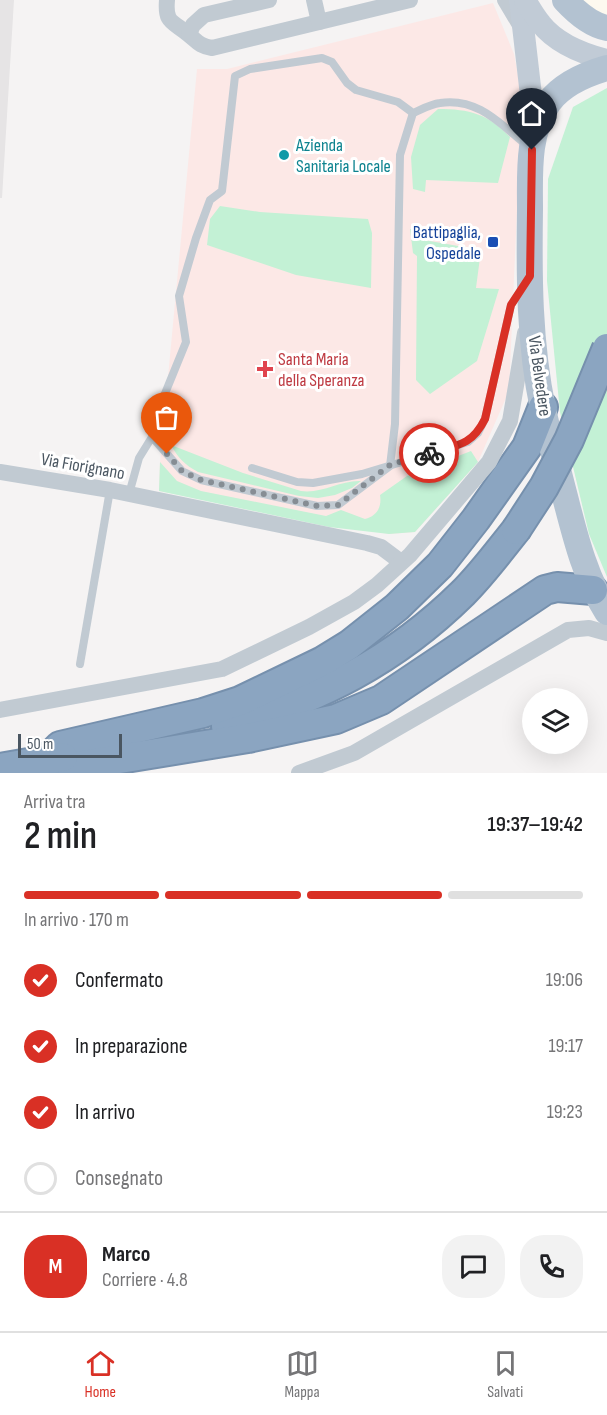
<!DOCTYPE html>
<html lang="it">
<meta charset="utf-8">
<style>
body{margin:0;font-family:"Sofia Sans Condensed",sans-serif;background:#f2f2f2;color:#202124;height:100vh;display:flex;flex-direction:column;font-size:22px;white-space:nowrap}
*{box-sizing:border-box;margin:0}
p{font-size:20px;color:#757577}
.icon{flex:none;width:33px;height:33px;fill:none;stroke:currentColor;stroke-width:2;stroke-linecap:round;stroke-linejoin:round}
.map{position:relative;height:773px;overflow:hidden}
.side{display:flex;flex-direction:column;background:#fff;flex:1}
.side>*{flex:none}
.buttons{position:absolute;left:522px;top:688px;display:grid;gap:12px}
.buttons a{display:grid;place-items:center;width:66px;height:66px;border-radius:50%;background:#fff;box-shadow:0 6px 24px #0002;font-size:30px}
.scale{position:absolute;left:18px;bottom:15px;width:104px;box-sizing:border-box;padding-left:6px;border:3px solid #4a5661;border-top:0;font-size:16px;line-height:21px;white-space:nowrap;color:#4a5661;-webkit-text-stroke:4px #fff;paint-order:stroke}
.pin{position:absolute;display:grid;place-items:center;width:51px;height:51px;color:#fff;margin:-62px -26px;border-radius:50% 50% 50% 0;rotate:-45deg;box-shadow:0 0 6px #0007}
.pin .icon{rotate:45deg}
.courier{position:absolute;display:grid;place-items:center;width:60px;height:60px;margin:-30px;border:4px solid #d93025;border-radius:50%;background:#fff;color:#222;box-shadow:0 2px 8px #0007}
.summary em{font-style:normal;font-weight:600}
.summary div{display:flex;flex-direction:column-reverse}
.summary{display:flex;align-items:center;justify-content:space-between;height:102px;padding:0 24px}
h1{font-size:39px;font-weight:600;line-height:45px}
.bar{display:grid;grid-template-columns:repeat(4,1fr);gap:9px 6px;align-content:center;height:72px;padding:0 24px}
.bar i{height:8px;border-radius:4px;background:#e0e0e0}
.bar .active{background:#d93025}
.bar p{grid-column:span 4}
.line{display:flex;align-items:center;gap:15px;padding:0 24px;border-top:2px solid #e0e0e0}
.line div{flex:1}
.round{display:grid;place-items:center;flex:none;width:63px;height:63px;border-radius:24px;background:#f2f2f2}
ol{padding:0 24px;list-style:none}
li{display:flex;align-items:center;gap:18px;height:66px}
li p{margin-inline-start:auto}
li .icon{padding:6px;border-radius:50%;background:#d93025;color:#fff;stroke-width:4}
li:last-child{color:#757577}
li i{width:33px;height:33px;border:3px solid #e0e0e0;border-radius:50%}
.tab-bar{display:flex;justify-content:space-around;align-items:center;height:84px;border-top:2px solid #e0e0e0;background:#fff;font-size:16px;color:#757577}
.tab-bar a{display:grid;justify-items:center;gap:3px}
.tab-bar .active{color:#d93025}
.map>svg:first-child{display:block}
</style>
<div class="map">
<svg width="607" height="773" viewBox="0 0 607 773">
<rect width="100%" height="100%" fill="#f5f3f3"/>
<path fill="#fdf9ef" d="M 579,0 L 607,0 L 607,17 Z"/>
<path fill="#e6e4e5" d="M 0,0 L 14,0 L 2,198 L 0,198 Z"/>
<path fill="#fce8e6" d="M 493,3 L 514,54 L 522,97 L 509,391 L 478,462 L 415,532 L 389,534 L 159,491 L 160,462 L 197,69 L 227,69 Z"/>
<g fill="#c3f1d5">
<path d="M 607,88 L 607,577 L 589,534 L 560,412 L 547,281 L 548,179 L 573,107 Z"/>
<path d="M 438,109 C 470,109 488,114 510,137 L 498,183 L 426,180 L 425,192 L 413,189 L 411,157 L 420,125 Z"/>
<path d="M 220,206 L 260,212 L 368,219 L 372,233 L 371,288 L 296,275 L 207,245 L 210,219 Z"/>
<path d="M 410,229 L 424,230 L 424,240 L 481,250 L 476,288 L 499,289 L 477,361 L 430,394 L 416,380 L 417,256 L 413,253 Z"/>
<path d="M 171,445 L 243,473 L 301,491 C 322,494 340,480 361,481 L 352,488 L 335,495 L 318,498 L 299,496 L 198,472 C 185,465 178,458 171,445 Z"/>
<path d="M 471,451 L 478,462 L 415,532 L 389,534 L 329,527 L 159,491 L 160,462 L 177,481 L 201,491 L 326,516 L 341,510 L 365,519 C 377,516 382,507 380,495 L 407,476 Z"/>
</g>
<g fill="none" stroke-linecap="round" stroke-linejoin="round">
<defs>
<g id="highway">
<path d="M 226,726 C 319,699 394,661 463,593 C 483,573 499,551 516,530"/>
<path d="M 46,760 L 60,746 L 203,713 L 240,701 L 323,661 L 349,645 L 397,607 L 440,565 L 476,519 L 527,447 L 543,407"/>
<path d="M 46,760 L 58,769 L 248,738 L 336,719 L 381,700 L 545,590 L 557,587 L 593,590"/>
<path d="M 0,768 L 63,757"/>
</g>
</defs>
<use href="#highway" stroke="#7690ad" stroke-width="32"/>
<g stroke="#c1cad2" stroke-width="8">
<path d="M 152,437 L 155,418 L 186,342 L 179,296 L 196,238 L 210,200 L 222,191 L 235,76 L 250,69 L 322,58 L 332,62 L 347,83 L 356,90 L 398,102 L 413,113 C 422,109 431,104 440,103 C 479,97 502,126 529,147"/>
<path d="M 252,468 L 297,482 L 313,483 L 362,474 L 468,442 L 478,433 L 485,419 L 511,305 L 523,287"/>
<path d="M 129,494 L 139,458 L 152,437 L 182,471 L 201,480 L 317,506 L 338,505 L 390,466 L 395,424 L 400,155 L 413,113"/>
<path d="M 80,664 L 110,490"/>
</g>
<g stroke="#c1cad2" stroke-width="16">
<path d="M 167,0 C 165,23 172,21 188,34 C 197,41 199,46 212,48 L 410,0"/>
<path d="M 314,0 L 319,22"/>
<path d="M 505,0 L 520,25"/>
<path d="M 189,34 L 193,25 L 204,15 L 269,0"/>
<path d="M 0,472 L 110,490 L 367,543 L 381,547 L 401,562"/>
<path d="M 0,710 L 222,669 L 309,627 L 354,602 L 377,585 L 410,555 L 489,462 L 510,421 L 525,333"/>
<path d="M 299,773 L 354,753 L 568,630 L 589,628 L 607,633"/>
</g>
<g stroke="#c1cbd6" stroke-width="22">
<path d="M 520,0 L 535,130"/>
<path d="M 525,0 C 530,8 535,17 541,24 C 557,44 583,54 607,60"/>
</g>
<g stroke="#b3c2d1" stroke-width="26">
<path d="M 565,0 C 576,12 591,25 607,28"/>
<path d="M 607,68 C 586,74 562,85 549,102 C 527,132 530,174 530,209 C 529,275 529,343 543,409 C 549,437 557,465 564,493 C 575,535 584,575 607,612"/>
</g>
<use href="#highway" stroke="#8ba5c1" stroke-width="28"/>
<defs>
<path id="highway-bridge" d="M 516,530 L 544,487 L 569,440 L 607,348"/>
</defs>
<use href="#highway-bridge" stroke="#7690ad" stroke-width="32" stroke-linecap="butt"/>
<use href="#highway-bridge" stroke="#8ba5c1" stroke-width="28"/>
</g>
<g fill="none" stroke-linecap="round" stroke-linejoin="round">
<path stroke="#868d94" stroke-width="6" stroke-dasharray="0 10.8" d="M 167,454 L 182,471 L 201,480 L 317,506 L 338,505 L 390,465 L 429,453"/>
<path stroke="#d93025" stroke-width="8" d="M 429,453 C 456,445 471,447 485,419 L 511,305 L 530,276 L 532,150"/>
</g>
<circle fill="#0f9aa8" stroke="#fff" stroke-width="2" cx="284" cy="155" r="6"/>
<rect fill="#1a4fb4" stroke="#fff" stroke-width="2" x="487" y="236" width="12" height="12" rx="3"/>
<path fill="#e0444e" stroke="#fff" stroke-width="2" d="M262 360h6v6h6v6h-6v6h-6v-6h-6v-6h6z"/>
<g text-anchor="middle" stroke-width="6" stroke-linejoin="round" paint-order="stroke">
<g font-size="18" fill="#0d838f" stroke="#fff" text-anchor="start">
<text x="296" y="151">Azienda<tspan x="296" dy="21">Sanitaria Locale</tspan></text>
</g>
<g font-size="18" fill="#164399" stroke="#fff" text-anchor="end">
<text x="481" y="238">Battipaglia,<tspan x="481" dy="21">Ospedale</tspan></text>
</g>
<g font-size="18" fill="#be3a42" stroke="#fff" text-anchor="start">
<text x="278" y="365">Santa Maria<tspan x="278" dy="21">della Speranza</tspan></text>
</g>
<g font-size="18" fill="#4a5661" stroke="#fff">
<text transform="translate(540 376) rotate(82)" y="6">Via Belvedere</text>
<text transform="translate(83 466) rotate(10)" y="6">Via Fiorignano</text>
</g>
</g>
</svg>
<div class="buttons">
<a><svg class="icon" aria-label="layers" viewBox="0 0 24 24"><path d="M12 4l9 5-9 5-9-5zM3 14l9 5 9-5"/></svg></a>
</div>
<div class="scale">50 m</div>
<div class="pin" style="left:167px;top:454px;background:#ea580c"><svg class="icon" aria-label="bag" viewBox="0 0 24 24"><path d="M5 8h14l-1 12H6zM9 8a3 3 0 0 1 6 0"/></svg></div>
<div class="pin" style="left:532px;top:150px;background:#1f2937"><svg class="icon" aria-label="home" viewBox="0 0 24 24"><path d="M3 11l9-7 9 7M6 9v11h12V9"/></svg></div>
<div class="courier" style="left:429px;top:453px"><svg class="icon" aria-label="bike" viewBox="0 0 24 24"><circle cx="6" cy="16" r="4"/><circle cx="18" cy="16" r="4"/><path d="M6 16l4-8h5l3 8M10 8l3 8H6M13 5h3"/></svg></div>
</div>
<section class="side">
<div class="summary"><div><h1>2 min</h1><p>Arriva tra</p></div><em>19:37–19:42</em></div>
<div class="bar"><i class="active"></i><i class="active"></i><i class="active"></i><i></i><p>In arrivo · 170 m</p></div>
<ol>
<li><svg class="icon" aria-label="check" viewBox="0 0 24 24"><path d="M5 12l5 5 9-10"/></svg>Confermato<p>19:06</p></li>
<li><svg class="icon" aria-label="check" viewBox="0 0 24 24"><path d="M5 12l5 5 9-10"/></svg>In preparazione<p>19:17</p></li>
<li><svg class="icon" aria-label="check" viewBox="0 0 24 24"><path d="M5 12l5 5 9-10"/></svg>In arrivo<p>19:23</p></li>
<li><i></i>Consegnato</li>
</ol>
<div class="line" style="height:108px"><b class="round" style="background:#d93025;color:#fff">M</b><div><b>Marco</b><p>Corriere · 4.8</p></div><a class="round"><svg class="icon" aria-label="chat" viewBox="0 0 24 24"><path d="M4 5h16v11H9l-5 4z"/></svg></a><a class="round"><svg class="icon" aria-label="phone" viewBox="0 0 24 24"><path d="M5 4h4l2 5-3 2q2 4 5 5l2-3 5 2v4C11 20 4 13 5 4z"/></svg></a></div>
</section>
<nav class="tab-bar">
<a class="active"><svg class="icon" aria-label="home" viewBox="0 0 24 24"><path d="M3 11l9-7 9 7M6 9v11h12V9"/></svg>Home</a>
<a><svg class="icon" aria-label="map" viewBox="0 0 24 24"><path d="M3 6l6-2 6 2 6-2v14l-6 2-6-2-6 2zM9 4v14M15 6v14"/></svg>Mappa</a>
<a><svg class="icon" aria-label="saved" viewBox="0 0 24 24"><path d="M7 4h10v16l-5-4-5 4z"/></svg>Salvati</a>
</nav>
